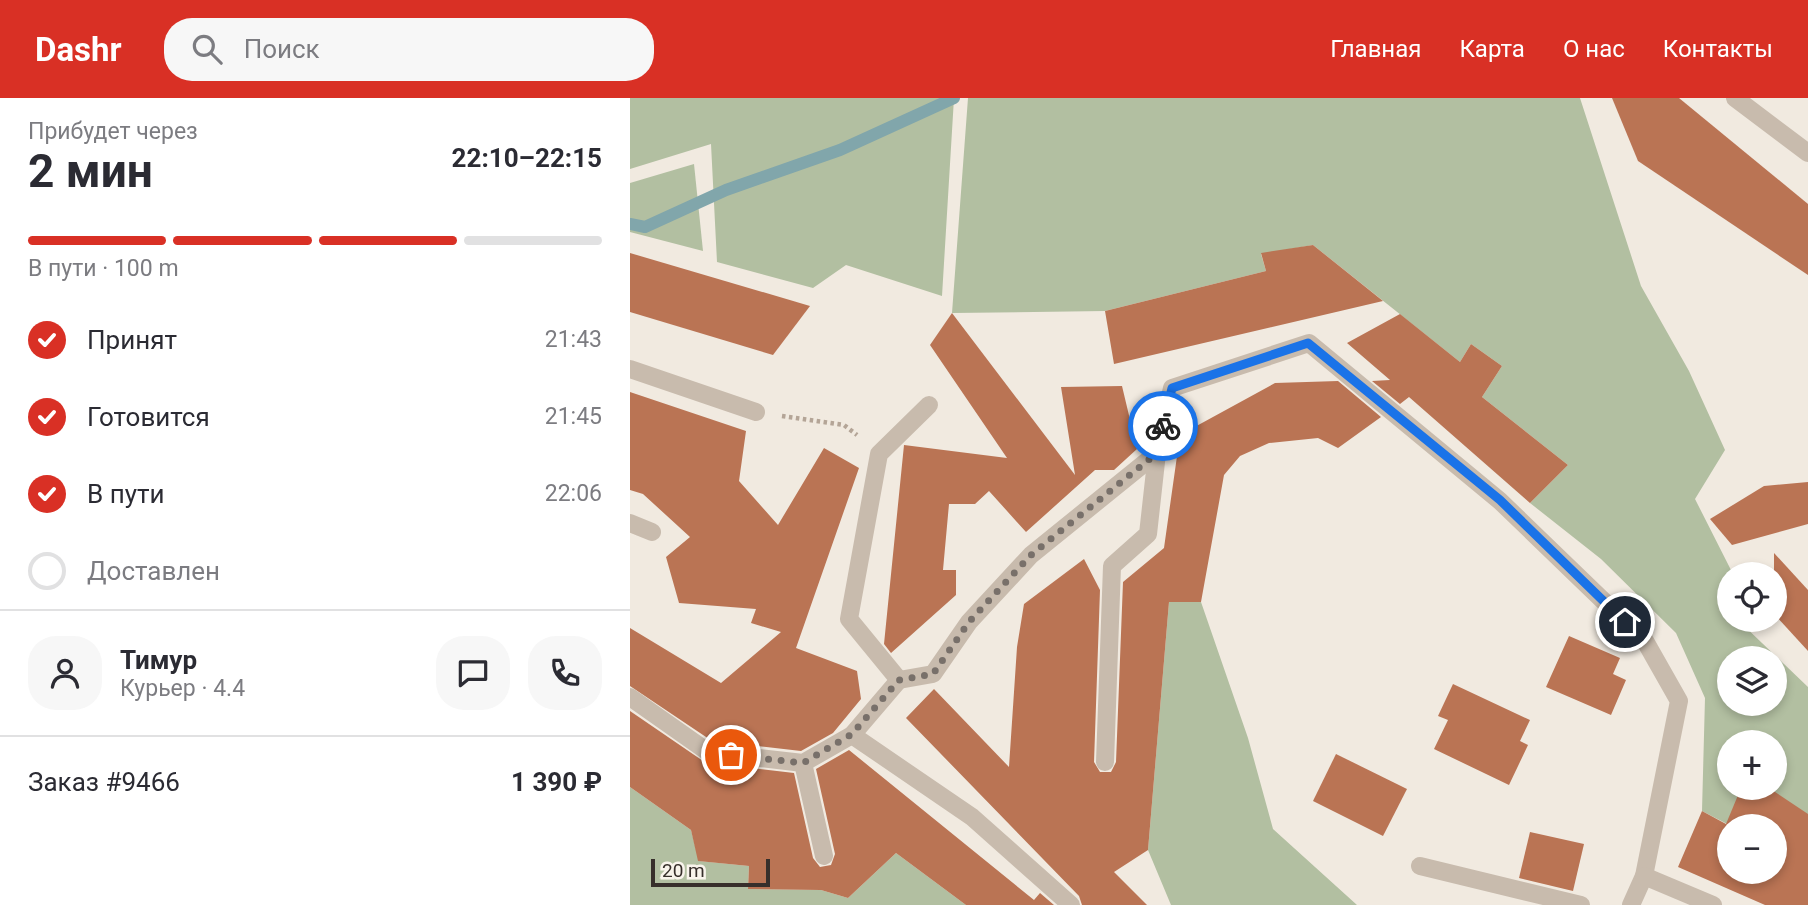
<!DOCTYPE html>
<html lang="ru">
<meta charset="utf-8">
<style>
body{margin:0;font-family:Roboto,sans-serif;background:#f7f7f7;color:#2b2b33;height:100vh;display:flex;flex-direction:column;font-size:26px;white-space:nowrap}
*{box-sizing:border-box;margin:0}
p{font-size:23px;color:#7c7c81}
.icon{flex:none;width:38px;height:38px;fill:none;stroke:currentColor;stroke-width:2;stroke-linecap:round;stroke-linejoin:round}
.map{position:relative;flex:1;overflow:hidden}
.details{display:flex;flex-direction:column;background:#fff;width:630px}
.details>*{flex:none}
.fabs{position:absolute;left:1087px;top:464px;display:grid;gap:14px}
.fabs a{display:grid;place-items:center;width:70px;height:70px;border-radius:50%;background:#fff;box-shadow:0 4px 10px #0003;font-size:35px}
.scale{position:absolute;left:21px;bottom:18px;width:119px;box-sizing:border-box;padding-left:7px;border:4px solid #372f2b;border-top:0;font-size:19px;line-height:24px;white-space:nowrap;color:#372f2b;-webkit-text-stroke:5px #f9f4ec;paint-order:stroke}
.pin{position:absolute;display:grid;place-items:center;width:60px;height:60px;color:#fff;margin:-30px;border:4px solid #fff;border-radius:50%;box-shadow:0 2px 7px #0007}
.courier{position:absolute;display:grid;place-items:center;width:70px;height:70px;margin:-35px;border:5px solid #1a73e8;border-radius:50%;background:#fff;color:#222;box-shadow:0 2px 9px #0007}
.summary em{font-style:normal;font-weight:700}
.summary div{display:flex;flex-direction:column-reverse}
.summary{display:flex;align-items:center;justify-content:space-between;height:119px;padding:0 28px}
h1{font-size:46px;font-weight:700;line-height:52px}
.bar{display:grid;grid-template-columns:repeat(4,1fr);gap:10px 7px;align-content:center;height:84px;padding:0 28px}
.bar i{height:9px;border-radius:5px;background:#e1e1e2}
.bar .selected{background:#d93025}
.bar p{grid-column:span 4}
.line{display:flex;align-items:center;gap:18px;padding:0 28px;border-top:2px solid #e1e1e2}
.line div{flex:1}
.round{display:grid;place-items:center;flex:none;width:74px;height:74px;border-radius:28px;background:#f7f7f7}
ol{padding:0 28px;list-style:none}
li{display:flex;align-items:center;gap:21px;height:77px}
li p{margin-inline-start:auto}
li .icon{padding:7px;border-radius:50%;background:#d93025;color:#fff;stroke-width:4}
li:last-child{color:#7c7c81}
li i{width:38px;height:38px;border:4px solid #e1e1e2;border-radius:50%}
header{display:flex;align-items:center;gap:42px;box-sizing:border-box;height:98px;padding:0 35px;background:#d93025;color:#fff}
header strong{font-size:33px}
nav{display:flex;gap:38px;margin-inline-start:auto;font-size:24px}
.search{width:490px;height:63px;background:#f7f7f7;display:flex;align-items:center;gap:18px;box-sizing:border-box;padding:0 24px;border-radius:28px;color:#7c7c81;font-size:26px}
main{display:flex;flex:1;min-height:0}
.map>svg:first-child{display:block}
</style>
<header>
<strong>Dashr</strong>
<div class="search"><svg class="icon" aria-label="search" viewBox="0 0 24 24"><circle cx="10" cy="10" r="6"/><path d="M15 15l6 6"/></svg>Поиск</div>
<nav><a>Главная</a><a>Карта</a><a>О нас</a><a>Контакты</a></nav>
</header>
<main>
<section class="details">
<div class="summary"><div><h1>2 мин</h1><p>Прибудет через</p></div><em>22:10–22:15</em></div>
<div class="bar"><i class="selected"></i><i class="selected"></i><i class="selected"></i><i></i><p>В пути · 100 m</p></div>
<ol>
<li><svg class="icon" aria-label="check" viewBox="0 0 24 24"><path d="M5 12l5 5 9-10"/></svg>Принят<p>21:43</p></li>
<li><svg class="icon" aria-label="check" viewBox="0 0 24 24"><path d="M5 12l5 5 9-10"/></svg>Готовится<p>21:45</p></li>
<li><svg class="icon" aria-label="check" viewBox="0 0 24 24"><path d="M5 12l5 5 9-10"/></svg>В пути<p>22:06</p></li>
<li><i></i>Доставлен</li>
</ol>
<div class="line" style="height:126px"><a class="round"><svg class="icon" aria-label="person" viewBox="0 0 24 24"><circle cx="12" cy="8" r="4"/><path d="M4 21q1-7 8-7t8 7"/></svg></a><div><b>Тимур</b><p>Курьер · 4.4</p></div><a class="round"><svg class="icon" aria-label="chat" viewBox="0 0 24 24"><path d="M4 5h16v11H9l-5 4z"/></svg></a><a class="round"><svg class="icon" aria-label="phone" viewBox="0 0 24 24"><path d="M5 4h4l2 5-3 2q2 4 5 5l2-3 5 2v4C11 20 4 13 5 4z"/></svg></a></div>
<div class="line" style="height:91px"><div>Заказ #9466</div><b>1 390 ₽</b></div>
</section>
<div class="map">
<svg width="1178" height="807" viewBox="0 0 1178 807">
<rect width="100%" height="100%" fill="#f1eae0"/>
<g fill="#b2bfa1" fill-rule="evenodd">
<path d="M 0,0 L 324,0 L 312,198 L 216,167 L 183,190 L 87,164 L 81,46 L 0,71 Z"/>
<path d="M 338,0 L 950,0 L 1011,188 L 1059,273 L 1095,352 L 1065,401 L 1103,476 L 1099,476 L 1099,522 L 1108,522 L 1178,589 L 1178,767 L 1144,728 L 1101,728 L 1072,713 L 1075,600 L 1046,535 L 971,461 L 900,405 L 938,367 L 852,299 L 872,268 L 841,246 L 830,264 L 683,147 L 631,156 L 636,173 L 475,213 L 322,215 ZM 1099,560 L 1144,560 L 1144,606 L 1099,606 ZM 1099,644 L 1144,644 L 1144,690 L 1099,690 Z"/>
<path d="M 64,66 L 73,153 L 0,134 L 0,85 Z"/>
<path d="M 539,504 L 571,504 L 618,640 L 643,731 L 727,807 L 541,807 L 518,752 Z"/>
<path d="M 0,689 L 61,732 L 69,763 L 119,768 L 118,791 L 191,792 L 218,800 L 266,755 L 336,807 L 0,807 Z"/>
</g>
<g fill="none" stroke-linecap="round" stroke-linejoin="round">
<path stroke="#81a6ab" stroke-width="12" d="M 0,126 L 15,129 L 96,92 L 210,52 L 324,0"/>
</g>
<g fill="#ba7454" fill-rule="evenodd">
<path d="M 982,0 L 1049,0 L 1178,106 L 1178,177 L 1008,63 Z"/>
<path d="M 683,147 L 753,203 L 484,266 L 475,213 L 636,173 L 631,155 Z"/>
<path d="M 0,155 L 180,208 L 143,257 L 0,214 Z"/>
<path d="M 322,215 L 445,377 L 431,289 L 492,288 L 507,351 L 484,372 L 465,372 L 396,434 L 359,393 L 345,406 L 319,406 L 313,472 L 326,472 L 326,497 L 261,555 L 254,546 L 274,347 L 377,360 L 300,247 Z"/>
<path d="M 770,216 L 830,264 L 841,246 L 872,268 L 852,299 L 938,367 L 900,405 L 779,299 L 770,306 L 742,283 L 760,282 L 717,245 Z"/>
<path d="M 708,283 L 751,319 L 708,350 L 688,340 L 639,345 L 610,358 L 594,377 L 571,504 L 539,504 L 518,752 L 484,774 L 517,807 L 452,807 L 449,798 L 276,620 L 304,591 L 379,669 L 387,549 L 394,506 L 454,461 L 470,492 L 464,664 L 470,674 L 481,674 L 486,664 L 493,484 L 534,450 L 550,337 L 645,285 Z"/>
<path d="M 0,294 L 116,333 L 109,383 L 148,427 L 194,350 L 229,370 L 166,550 L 227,573 L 231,601 L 203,635 L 171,653 L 82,643 L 0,588 L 0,530 L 91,585 L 151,534 L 121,525 L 126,511 L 49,505 L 36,459 L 60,439 L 13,396 L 0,392 Z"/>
<path d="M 1178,384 L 1178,426 L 1102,447 L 1080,421 L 1134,388 Z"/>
<path d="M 1144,455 L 1178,492 L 1178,553 L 1144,516 Z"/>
<path d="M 939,538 L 990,560 L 983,576 L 996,582 L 981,617 L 916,589 Z"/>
<path d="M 823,586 L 900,622 L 890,643 L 898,647 L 879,687 L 804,651 L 818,622 L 808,618 Z"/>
<path d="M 0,613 L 76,665 L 164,675 L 183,760 L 190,769 L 201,767 L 205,756 L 186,671 L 219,652 L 404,802 L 410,795 L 424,807 L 336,807 L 266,755 L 218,800 L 191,792 L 118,791 L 119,768 L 68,763 L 61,732 L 0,689 Z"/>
<path d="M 706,656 L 777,691 L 753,738 L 683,703 Z"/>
<path d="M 1111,690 L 1139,690 L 1178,716 L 1178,807 L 1135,807 L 1048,769 L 1072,713 L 1096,726 ZM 1099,728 L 1144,728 L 1144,774 L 1099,774 Z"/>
<path d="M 900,734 L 954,746 L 943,793 L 889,780 Z"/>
</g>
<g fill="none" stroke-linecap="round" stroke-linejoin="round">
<path stroke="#b4a597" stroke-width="4.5" stroke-dasharray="3.5 3.5" stroke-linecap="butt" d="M 152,318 L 214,327 L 227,337"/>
<g stroke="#c8bbad" stroke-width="18">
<path d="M 1105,0 L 1178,55"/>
<path d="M 0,271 L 126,314"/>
<path d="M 0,425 L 22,434"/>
<path d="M 269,582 L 303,576 L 339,524 L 401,457 L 527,355"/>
<path d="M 0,599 L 78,654 L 173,665 L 222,637 L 269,582 L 219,521 L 249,356 L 299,307"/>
<path d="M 222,637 L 342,719 L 441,807"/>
<path d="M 475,664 L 482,468 L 518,436 L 527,355 L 542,290 L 679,245 L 870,403 L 1015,543 L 1049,603 L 1014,778 L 1001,807"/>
<path d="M 173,665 L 194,758"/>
<path d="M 790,768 L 951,807"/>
<path d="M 1014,778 L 1083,807"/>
</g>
</g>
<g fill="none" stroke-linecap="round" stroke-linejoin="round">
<path stroke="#78706a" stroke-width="7" stroke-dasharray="0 12.6" d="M 101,657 L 173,665 L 222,636 L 269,582 L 303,576 L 339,524 L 401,457 L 527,355 L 533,328"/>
<path stroke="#1a73e8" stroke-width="9" d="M 533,328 L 542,290 L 678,245 L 870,402 L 995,524"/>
</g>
</svg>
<div class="fabs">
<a><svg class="icon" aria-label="locate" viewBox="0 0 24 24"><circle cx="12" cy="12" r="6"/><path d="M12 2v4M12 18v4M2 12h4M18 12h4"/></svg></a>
<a><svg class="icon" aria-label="layers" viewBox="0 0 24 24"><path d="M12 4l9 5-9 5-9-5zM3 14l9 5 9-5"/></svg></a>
<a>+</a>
<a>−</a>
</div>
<div class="scale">20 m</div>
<div class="pin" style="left:101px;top:657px;background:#ea580c"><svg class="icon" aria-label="bag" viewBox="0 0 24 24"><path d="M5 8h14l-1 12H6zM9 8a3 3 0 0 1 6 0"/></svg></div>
<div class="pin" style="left:995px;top:524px;background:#1f2937"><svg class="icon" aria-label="home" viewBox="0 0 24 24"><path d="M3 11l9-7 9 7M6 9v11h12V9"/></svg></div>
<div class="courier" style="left:533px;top:328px"><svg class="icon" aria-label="bike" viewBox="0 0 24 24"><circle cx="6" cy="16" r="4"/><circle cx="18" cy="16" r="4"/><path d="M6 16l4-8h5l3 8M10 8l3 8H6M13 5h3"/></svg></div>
</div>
</main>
